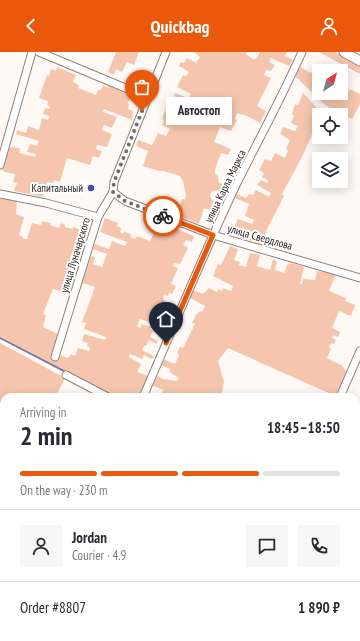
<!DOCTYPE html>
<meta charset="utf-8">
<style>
body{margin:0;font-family:"PT Sans Narrow",sans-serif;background:#f7f7f7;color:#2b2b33;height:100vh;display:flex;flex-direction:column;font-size:15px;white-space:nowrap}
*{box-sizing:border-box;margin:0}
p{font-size:13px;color:#7c7c81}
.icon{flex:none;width:22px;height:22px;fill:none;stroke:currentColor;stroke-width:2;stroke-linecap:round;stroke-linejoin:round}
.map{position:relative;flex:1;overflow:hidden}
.drawer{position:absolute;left:0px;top:341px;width:360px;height:248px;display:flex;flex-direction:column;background:#fff;border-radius:12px 12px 0 0;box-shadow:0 2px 10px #0003}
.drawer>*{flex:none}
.needle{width:26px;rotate:36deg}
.tools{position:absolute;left:312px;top:12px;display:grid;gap:8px}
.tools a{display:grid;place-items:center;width:36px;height:36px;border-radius:0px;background:#fff;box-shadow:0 2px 10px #0003;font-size:20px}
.pin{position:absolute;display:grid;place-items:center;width:34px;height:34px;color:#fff;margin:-41px -17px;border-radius:50% 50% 50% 0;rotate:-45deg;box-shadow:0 0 4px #0007}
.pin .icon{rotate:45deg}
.courier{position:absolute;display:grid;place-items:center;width:40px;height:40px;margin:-20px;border:3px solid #ea580c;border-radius:50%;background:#fff;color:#222;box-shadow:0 1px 5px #0007}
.bubble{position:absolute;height:28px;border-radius:0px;background:#fff;box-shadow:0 2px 10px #0003;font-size:13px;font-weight:800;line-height:28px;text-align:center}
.overview em{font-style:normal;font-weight:800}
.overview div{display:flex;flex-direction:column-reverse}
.overview{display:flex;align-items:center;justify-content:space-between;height:68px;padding:0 20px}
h1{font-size:26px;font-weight:800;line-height:30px}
.bar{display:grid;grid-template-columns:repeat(4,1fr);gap:6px 4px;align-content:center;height:48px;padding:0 20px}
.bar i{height:5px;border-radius:3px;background:#e1e1e2}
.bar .on{background:#ea580c}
.bar p{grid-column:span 4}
.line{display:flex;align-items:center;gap:10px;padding:0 20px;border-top:1px solid #e1e1e2}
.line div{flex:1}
.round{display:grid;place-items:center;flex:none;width:42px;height:42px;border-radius:0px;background:#f7f7f7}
header{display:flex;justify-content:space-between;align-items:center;height:52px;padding:0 20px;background:#ea580c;color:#fff;font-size:18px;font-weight:800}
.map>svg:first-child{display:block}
</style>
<header><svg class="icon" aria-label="back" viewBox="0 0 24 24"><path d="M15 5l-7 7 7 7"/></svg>Quickbag<svg class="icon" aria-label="person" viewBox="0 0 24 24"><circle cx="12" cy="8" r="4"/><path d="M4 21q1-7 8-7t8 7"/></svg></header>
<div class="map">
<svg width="360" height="589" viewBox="0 0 360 589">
<rect width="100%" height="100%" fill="#fff9f6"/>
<g fill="#f5c6ad">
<path d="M 116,0 L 139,0 L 134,13 L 127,10 L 122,20 L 116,17 L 114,23 L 108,20 Z"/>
<path d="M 194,0 L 247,0 L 246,2 L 253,7 L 257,6 L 260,0 L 287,0 L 285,4 L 293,8 L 289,14 L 271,6 L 269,10 L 275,13 L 271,19 L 266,18 L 264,23 L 271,26 L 257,54 L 266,59 L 260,71 L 247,64 L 237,61 L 235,67 L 237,68 L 231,79 L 220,75 L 214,90 L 231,97 L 228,103 L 221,101 L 215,117 L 215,122 L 218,124 L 219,131 L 230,134 L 226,141 L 219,138 L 212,139 L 210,144 L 212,148 L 222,152 L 218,161 L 204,156 L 199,172 L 176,163 L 182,147 L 185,147 L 186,143 L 183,129 L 180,124 L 164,119 L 159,119 L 143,114 L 148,99 L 136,94 L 138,88 L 152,93 L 158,81 L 166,84 L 170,77 L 162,73 L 164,68 L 162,67 L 165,59 L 167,60 L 171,54 L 182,57 L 185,49 L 174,44 L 175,41 L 188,46 L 191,42 L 177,35 L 183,23 L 186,24 L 189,20 L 179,14 L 181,10 L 184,11 L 187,6 L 196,11 L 200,5 Z"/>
<path d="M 319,0 L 335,0 L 360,14 L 360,22 Z"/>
<path d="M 317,12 L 325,15 L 324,19 L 319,19 L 319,41 L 338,41 L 346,45 L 350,37 L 360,42 L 360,52 L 352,67 L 325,53 L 295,24 L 300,15 L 311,21 Z"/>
<path d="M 57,15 L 76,23 L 73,30 L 79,33 L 78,36 L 96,43 L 98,38 L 101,38 L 103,33 L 107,35 L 109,34 L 131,44 L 128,51 L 129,52 L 128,57 L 133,59 L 132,68 L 104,57 L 103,60 L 117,65 L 112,76 L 104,73 L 102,78 L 112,82 L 107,95 L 97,93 L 96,97 L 102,99 L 99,106 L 93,104 L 90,113 L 67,106 L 60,130 L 54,128 L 53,131 L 47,130 L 43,145 L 14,139 L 17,131 L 13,130 L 15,122 L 5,120 L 2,118 L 9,95 L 20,96 L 19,101 L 35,105 L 36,102 L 27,100 L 30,92 L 37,94 L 39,89 L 16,82 L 17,78 L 26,81 L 28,74 L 39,78 L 42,66 L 48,68 L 49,64 L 43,62 L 45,56 L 50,57 L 50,55 L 47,53 L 48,49 L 39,46 L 47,23 L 49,24 L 51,17 L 56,19 Z"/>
<path d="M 303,41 L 319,58 C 313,88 296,116 282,142 L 284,144 L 267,177 L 262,193 L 231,182 L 238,167 L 252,172 L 254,168 L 245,164 L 249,152 L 235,146 L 237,142 L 246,146 L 249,142 L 253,143 L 256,138 L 269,145 L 271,141 L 257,133 L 261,128 L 267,131 L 268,128 L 262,125 L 264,121 L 259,118 L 265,107 L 271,109 L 275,101 L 285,106 L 288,99 L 286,97 L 290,88 L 280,82 L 283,75 L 295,79 L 298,74 L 291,71 L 294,64 L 292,62 L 295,52 L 298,53 Z"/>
<path d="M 0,143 L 17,147 L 16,162 L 24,165 L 19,183 L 23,185 L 23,187 L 27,187 L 32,171 L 41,173 L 42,169 L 51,171 L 50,173 L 59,176 L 61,171 L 65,173 L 65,175 L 73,177 L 73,175 L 88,180 L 80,212 L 69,242 L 53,237 L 43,262 L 46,263 L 43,275 L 58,282 L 52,304 L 57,307 L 60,303 L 68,306 L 71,302 L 75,304 L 78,296 L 89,299 L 90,295 L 87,294 L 88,291 L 82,289 L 84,282 L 105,288 L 106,285 L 84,277 L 86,271 L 82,270 L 95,235 L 82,231 L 91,204 L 95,205 L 93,212 L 102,215 L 107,202 L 93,197 L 95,192 L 109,197 L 112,189 L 125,194 L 127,190 L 100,180 L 105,166 L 118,171 L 117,174 L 121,176 L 120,180 L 123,182 L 124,180 L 131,182 L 130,185 L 135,187 L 137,184 L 150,189 L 160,170 L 194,184 L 192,190 L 186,188 L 183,193 L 188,196 L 180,212 L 174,211 L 173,214 L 178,216 L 171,232 L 176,234 L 172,242 L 169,241 L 168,244 L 164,243 L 163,247 L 165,248 L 157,268 L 166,272 L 164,276 L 140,267 L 137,274 L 140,276 L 142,272 L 151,275 L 150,277 L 153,279 L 150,285 L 158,289 L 156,292 L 149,288 L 146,294 L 144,294 L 142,298 L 154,304 L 152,307 L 144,303 L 142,307 L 130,302 L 129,305 L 141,312 L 137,320 L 148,324 L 139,345 L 111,345 L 0,287 Z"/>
<path d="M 230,194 L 238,197 L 234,208 L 240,210 L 239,213 L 246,215 L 250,201 L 260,203 L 257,214 L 270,218 L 273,207 L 277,210 L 275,218 L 285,221 L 287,213 L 291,211 L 304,215 L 300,232 L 302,232 L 303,227 L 315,228 L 317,219 L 336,222 L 329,239 L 346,246 L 345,249 L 355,253 L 351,264 L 339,259 L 332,276 L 340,280 L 338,285 L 333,283 L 332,286 L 336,288 L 334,292 L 331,291 L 329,295 L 331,297 L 327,306 L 341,313 L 347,319 L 335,345 L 332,345 L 333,343 L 228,296 L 218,309 L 224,330 L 221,345 L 160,345 L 163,338 L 152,333 L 156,323 L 163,327 L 177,329 L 179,326 L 169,320 L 170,317 L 161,313 L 163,307 L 175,312 L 179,303 L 177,301 L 180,295 L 183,296 L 195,272 L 192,271 L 196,263 L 200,259 L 202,260 L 205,254 L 190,246 L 193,238 L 203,242 L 209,236 L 217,240 L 218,237 L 222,239 L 223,236 L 231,239 L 233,234 L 213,224 L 218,212 L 221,213 Z"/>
<path d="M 0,291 L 65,326 L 57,342 L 57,345 L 4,345 L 4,585 L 22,585 L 20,589 L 0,589 Z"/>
<path d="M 356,392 L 360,394 L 360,446 L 356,444 Z"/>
<path d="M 356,521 L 360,523 L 360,589 L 308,589 L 309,585 L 356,585 Z"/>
<path d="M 50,585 L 203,585 L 201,589 L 57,589 Z"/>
</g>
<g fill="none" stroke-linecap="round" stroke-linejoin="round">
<g stroke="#6a73aa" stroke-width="1.5">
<path d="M 0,286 L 66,320"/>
<path d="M 0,438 L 4,437"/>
<path d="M 0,449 L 2,459"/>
</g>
<defs>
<g id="minor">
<path d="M 39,0 L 147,45"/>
<path d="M 0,113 L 32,0"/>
<path d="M 113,140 L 125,149 L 213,183 L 360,226"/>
<path d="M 0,142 L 46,151 L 98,165"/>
<path d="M 55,305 L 98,165 L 113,140 L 114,130 L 166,0"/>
<path d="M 66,323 L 108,345"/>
<path d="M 143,345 C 174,274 203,203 236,133 C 258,89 282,45 302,0"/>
<path d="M 340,345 L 360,299"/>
<path d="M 356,473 L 360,475"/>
<path d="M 356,498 L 360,500"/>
<path d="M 237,585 L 247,589"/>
<path d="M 230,589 L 232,585"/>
</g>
<path id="major" d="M 344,0 L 360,9"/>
</defs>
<use href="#minor" stroke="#8f827c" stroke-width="9"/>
<use href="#major" stroke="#8f827c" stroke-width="11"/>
<use href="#minor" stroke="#fff" stroke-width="7"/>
<use href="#major" stroke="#fff" stroke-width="9"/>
</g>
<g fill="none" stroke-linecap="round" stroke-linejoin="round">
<path stroke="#736d6a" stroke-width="4" stroke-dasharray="0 7.2" d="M 142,59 L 114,130 L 113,140 L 125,149 L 163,164"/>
<path stroke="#ea580c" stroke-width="5" d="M 163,164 L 213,183 L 166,291"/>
</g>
<circle fill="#424abf" stroke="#fff" stroke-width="1.5" cx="91" cy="136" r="4"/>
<g text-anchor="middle" stroke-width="4" stroke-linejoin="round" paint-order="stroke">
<g font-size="11" fill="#27221f" stroke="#fff">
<text transform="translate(225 134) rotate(-64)" y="4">улица Карла Маркса</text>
<text transform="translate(260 185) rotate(16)" y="4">улица Свердлова</text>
<text transform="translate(75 203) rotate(-73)" y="4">улица Луначарского</text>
</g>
<g font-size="11" fill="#27221f" stroke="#fff" text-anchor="end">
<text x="83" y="140">Капитальный</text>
</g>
</g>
</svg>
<div class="tools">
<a><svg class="needle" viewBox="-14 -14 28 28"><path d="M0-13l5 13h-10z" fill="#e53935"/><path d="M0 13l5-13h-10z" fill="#7c7c81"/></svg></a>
<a><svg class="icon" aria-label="locate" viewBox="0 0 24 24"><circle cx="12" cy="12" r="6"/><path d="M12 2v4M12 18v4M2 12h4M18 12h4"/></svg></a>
<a><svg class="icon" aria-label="layers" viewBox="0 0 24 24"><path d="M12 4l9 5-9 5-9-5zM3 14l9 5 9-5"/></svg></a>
</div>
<div class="pin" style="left:142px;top:59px;background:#ea580c"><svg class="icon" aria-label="bag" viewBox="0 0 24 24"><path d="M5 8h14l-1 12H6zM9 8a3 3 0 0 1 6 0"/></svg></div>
<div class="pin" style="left:166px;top:291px;background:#1f2937"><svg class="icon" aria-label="home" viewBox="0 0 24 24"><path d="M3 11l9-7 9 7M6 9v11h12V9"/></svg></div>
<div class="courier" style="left:163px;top:164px"><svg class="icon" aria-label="bike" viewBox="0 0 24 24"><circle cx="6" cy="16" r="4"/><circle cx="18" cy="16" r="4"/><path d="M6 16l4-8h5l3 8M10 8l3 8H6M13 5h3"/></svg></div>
<div class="bubble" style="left:166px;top:45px;width:66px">Автостоп</div>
<section class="drawer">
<div class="overview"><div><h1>2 min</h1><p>Arriving in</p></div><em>18:45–18:50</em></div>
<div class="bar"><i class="on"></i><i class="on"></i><i class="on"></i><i></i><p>On the way · 230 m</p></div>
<div class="line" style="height:72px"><a class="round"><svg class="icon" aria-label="person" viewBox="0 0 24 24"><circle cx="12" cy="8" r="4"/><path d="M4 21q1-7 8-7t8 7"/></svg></a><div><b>Jordan</b><p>Courier · 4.9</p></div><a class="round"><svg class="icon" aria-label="chat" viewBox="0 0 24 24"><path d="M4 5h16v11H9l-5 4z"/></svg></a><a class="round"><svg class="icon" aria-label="phone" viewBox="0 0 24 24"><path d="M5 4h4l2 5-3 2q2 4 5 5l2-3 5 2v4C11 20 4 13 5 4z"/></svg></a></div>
<div class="line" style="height:52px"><div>Order #8807</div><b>1 890 ₽</b></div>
</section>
</div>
